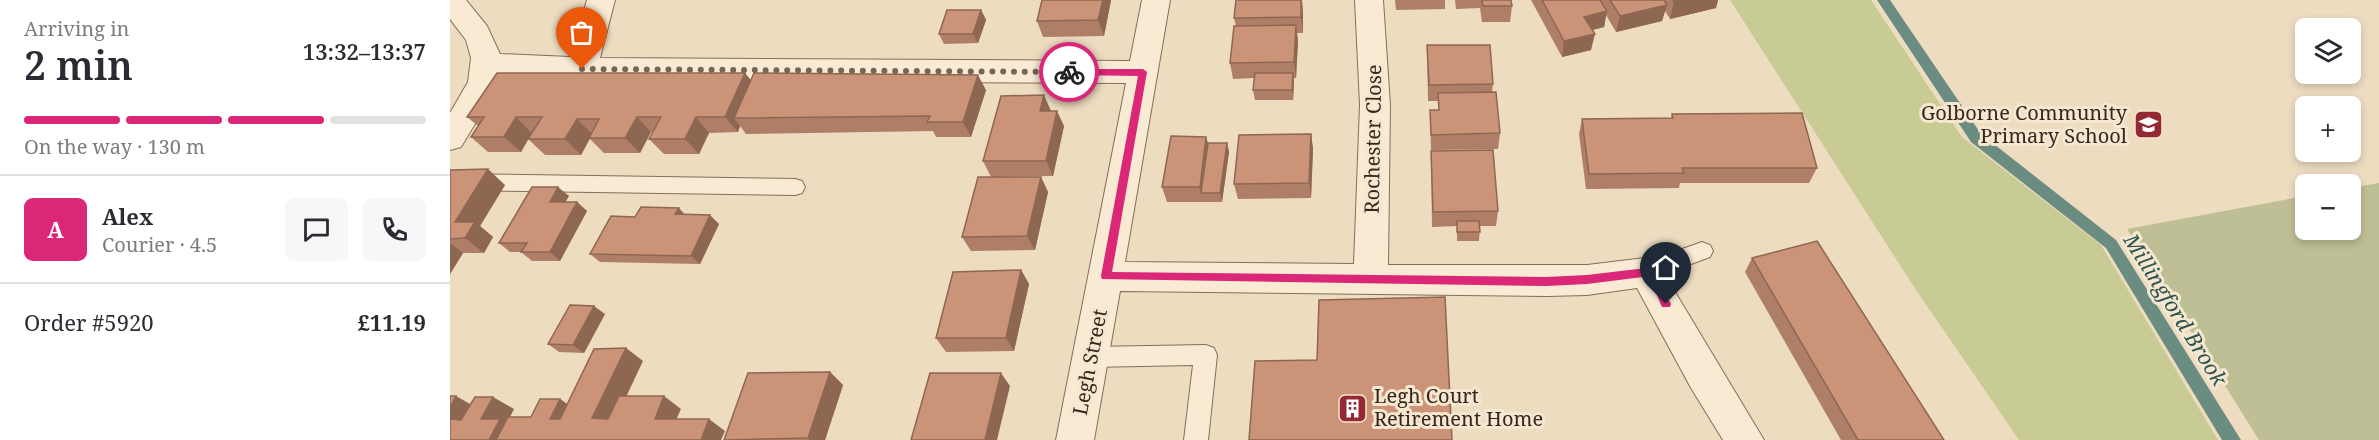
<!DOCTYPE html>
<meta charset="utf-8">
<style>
body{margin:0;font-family:"Noto Serif",serif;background:#f7f7f7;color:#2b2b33;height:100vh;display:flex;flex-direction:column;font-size:22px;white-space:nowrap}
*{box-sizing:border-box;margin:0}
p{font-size:20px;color:#7c7c81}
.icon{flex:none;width:33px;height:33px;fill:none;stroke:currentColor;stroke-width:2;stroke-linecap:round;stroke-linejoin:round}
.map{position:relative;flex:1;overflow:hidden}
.drawer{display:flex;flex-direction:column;background:#fff;width:450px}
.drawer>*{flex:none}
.buttons{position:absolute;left:1845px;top:18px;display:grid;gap:12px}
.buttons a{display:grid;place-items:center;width:66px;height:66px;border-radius:9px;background:#fff;box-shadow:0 3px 9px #0003;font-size:30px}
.pin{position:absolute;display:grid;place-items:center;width:51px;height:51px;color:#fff;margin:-62px -26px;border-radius:50% 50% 50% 0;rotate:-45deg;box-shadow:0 0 6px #0007}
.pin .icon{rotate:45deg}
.courier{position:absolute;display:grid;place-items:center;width:60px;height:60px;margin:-30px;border:4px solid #db2777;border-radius:50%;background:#fff;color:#222;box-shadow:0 2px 8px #0007}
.headline em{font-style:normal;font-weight:600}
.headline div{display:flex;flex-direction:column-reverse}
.headline{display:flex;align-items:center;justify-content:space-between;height:102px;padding:0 24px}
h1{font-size:39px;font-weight:600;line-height:45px}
.bar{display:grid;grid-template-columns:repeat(4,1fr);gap:9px 6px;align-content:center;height:72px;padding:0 24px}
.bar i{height:8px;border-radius:4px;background:#e1e1e2}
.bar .on{background:#db2777}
.bar p{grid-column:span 4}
.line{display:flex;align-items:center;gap:15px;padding:0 24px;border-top:2px solid #e1e1e2}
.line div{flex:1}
.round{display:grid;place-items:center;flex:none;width:63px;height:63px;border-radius:9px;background:#f7f7f7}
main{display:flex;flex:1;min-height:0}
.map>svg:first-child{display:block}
</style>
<main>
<section class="drawer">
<div class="headline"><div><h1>2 min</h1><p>Arriving in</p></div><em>13:32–13:37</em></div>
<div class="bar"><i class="on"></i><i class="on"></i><i class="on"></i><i></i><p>On the way · 130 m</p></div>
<div class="line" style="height:108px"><b class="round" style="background:#db2777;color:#fff">A</b><div><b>Alex</b><p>Courier · 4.5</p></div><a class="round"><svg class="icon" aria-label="chat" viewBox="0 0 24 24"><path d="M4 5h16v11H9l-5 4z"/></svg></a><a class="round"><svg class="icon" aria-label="phone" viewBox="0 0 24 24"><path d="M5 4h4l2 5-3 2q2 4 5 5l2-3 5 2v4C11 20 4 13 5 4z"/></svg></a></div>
<div class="line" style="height:78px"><div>Order #5920</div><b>£11.19</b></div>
</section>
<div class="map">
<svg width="1929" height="440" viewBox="0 0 1929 440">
<rect width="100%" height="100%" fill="#eddcc0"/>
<path fill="#c9cb95" d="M 1280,0 L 1421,0 L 1512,137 L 1651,245 L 1768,440 L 1569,440 L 1464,287 Z"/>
<path fill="#bebf94" d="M 1929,183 L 1929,440 L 1809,440 L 1677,229 L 1855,196 L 1856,230 L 1900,230 L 1901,188 Z"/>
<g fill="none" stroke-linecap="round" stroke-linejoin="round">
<path fill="#6b8d81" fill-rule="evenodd" d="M 1427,0 L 1440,0 L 1531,134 L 1666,240 L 1791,440 L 1772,440 L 1656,248 L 1521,142 Z"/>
<defs>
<g id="service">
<path d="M 0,174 L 345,179 L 352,181 L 355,187 L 352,193 L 345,195 L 0,190 Z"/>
<path d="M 1252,242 L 1260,245 L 1263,251 L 1260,257 L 1195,281 L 1187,279 L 1184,272 L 1187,265 Z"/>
<path d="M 756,345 L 764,348 L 767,355 L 758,440 L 734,440 L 743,365 L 640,367 L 632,364 L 629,357 L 632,350 L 640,347 Z"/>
</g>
<path id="minor" d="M 0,0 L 16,0 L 37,26 L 50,54 L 120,57 L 137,0 L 165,0 L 150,58 L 680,61 L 692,0 L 720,0 L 675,262 L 904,264 L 910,105 L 905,0 L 933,0 L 940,105 L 938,265 L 1137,265 L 1195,258 L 1207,262 L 1314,440 L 1273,440 L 1241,388 L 1187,288 L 1137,295 L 1097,296 L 670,291 L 644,440 L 606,440 L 676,83 L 132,80 L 49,76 L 43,94 L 11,147 L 0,150 L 0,113 L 18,82 L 21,58 L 16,40 L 0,19 Z"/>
</defs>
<use href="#service" stroke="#866d58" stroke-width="2"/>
<use href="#minor" stroke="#866d58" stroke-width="2"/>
<use href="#service" fill="#f8ead3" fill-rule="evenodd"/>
<use href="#minor" fill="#f8ead3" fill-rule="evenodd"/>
</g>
<g fill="#af7e66">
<path d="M 661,0 L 654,36 L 593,37 L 587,21 Z"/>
<path d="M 852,0 L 853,14 L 853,33 L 847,33 L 848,41 L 846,78 L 844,78 L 843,100 L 805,100 L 803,90 L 804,78 L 783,79 L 780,63 L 786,26 L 784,18 Z"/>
<path d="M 945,0 L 995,0 L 995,9 L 946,10 Z"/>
<path d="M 1005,0 L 1061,0 L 1062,6 L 1060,22 L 1032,22 L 1030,8 L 1006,9 Z"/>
<path d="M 1081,0 L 1268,0 L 1266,8 L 1220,19 L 1215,11 L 1212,21 L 1166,32 L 1156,15 L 1154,27 L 1142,30 L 1141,50 L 1112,57 Z"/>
<path d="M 531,10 L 536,20 L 528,43 L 494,44 L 489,34 Z"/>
<path d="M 977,45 L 1043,84 L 1042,92 L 1050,133 L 1048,149 L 981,150 L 980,110 L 988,110 L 988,101 L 978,101 Z"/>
<path d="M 295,73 L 301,80 L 536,90 L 521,137 L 486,137 L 483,131 L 296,134 L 290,126 L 288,132 L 259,133 L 249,154 L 214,154 L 199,139 L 203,132 L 201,132 L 190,153 L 154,153 L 140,139 L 131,155 L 95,155 L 78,139 L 71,152 L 38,152 L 21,137 L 28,126 L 17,117 Z"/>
<path d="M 601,111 L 614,126 L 603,176 L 541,177 L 533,161 Z"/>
<path d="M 1222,114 L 1367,168 L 1359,183 L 1230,183 L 1229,188 L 1136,189 L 1129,134 L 1132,119 L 1221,118 Z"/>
<path d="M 861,134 L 863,149 L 861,198 L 788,199 L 784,184 Z"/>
<path d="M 756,137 L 758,143 L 777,143 L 779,152 L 772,202 L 717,202 L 712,187 Z"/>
<path d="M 981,151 L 1048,211 L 1046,226 L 1030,226 L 1029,241 L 1007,241 L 1007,226 L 982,227 Z"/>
<path d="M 0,170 L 55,185 L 30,226 L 43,237 L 34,253 L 13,253 L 0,274 Z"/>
<path d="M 591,177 L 598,192 L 585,250 L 521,251 L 512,237 Z"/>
<path d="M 119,196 L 115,202 L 127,202 L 137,211 L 110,261 L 82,261 L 71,252 L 60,252 L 49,243 Z"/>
<path d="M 235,214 L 269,224 L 250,264 L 150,262 L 140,254 L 185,217 Z"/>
<path d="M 1302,258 L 1494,440 L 1391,440 L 1295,272 Z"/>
<path d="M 571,270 L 579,284 L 564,351 L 496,352 L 486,338 Z"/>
<path d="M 155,314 L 134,353 L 109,352 L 98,344 Z"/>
<path d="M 380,372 L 393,385 L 375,440 L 274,440 Z"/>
</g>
<g fill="#8e6753">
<path d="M 653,0 L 661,0 L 654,36 L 648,20 Z"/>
<path d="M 852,0 L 853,14 L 853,33 L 851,17 Z"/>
<path d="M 1235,0 L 1268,0 L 1266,8 L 1220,19 L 1224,2 Z"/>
<path d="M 1217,5 L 1212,21 L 1166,32 L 1170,16 Z"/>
<path d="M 531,10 L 536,20 L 528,43 L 523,34 Z"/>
<path d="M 1157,11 L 1154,27 L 1131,33 L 1134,17 Z"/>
<path d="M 846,25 L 848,41 L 846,78 L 844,62 Z"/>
<path d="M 1145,34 L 1141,50 L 1112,57 L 1114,41 Z"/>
<path d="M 295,73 L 307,89 L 284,118 L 290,126 L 288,132 L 275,117 Z"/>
<path d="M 843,73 L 844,83 L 843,100 L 842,90 Z"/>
<path d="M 528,75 L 536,90 L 521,137 L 513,122 Z"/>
<path d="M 594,95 L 601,111 L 590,111 Z"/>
<path d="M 607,111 L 614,126 L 603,176 L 596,161 Z"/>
<path d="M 66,117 L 82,133 L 71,152 L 54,137 Z"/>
<path d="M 187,117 L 201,132 L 190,153 L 175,138 Z"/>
<path d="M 246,117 L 259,133 L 249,154 L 235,139 Z"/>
<path d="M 127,119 L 142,134 L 131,155 L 115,139 Z"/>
<path d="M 861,134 L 863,149 L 861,198 L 859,183 Z"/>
<path d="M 756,137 L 760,152 L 751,193 L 750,187 Z"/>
<path d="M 777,143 L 779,152 L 772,202 L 770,193 Z"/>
<path d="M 38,169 L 55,185 L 30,226 L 43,237 L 34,253 L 15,238 L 5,222 Z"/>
<path d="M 591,177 L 598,192 L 585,250 L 577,236 Z"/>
<path d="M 108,187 L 119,196 L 110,211 L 100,202 Z"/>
<path d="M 127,202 L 137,211 L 110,261 L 100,252 Z"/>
<path d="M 229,208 L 237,217 L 225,214 Z"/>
<path d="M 260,215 L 269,224 L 250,264 L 241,256 Z"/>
<path d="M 0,243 L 13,253 L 0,274 Z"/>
<path d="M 571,270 L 579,284 L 564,351 L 556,338 Z"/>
<path d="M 144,306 L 155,314 L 134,353 L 123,345 Z"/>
<path d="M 176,348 L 193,361 L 160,431 L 142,418 Z"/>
<path d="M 380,372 L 393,385 L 375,440 L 360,440 L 358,438 Z"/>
<path d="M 551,373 L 560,386 L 547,440 L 535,440 Z"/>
<path d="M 6,396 L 27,408 L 15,431 L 0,423 L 0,408 Z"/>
<path d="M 214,396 L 231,409 L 221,431 L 205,419 Z"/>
<path d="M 43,397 L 64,409 L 57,423 L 66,440 L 39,440 L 31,419 Z"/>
<path d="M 110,399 L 128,411 L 119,431 L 100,419 Z"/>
<path d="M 259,419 L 275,431 L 271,440 L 251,440 Z"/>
</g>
<g fill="#cb9377" stroke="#8e6753" stroke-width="1.5">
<path d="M 592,0 L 653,0 L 648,20 L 587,21 Z"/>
<path d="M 786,0 L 851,0 L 851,17 L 784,18 Z"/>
<path d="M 1032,0 L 1061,0 L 1062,6 L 1033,6 Z"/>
<path d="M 1092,0 L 1150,0 L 1157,11 L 1134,17 L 1145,34 L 1114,41 Z"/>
<path d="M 1160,0 L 1214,0 L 1217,5 L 1170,16 Z"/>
<path d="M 1223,0 L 1235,0 L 1224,2 Z"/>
<path d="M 497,10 L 531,10 L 523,34 L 489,34 Z"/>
<path d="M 846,25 L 844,62 L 780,63 L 784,26 Z"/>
<path d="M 977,45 L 1040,45 L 1043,84 L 979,85 Z"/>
<path d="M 47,73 L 295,73 L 275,117 L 246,117 L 235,139 L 199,139 L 211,117 L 187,117 L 175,138 L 139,138 L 149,119 L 127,119 L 115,139 L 78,139 L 92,117 L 66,117 L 54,137 L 21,137 L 34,117 L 17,117 Z"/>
<path d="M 304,73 L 528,75 L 513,122 L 477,122 L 480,116 L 284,118 Z"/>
<path d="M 805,73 L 843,73 L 842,90 L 803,90 Z"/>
<path d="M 1046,92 L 1050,133 L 981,135 L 980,110 L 989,110 L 988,93 Z"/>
<path d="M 594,95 L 590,111 L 607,111 L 596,161 L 533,161 L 551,96 Z"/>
<path d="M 1352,113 L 1367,168 L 1232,168 L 1234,173 L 1139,174 L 1132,119 L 1223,118 L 1222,114 Z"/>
<path d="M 861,134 L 859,183 L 784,184 L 789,135 Z"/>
<path d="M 721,136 L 756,137 L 750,187 L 712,187 Z"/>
<path d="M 758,143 L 777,143 L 770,193 L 751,193 Z"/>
<path d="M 1043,150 L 1048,211 L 983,212 L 981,151 Z"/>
<path d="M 38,169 L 5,222 L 25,222 L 15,238 L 0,239 L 0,170 Z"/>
<path d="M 528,177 L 591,177 L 577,236 L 512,237 Z"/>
<path d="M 82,187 L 108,187 L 100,202 L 127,202 L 100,252 L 71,252 L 77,243 L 49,243 Z"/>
<path d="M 191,207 L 229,208 L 225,214 L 260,215 L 241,256 L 140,254 L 161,216 L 185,217 Z"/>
<path d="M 1007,221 L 1029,221 L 1030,232 L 1007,232 Z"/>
<path d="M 1367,241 L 1494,440 L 1408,440 L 1302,258 Z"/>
<path d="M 571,270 L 556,338 L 486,338 L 503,272 Z"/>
<path d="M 995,297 L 1002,440 L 799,440 L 805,361 L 867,360 L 869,300 Z"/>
<path d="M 120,305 L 144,306 L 123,345 L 98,344 Z"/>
<path d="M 176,348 L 142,418 L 158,419 L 169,396 L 214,396 L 205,419 L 259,419 L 251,440 L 46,440 L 58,417 L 81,417 L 90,399 L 110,399 L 100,419 L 110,419 L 144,349 Z"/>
<path d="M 380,372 L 358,438 L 274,440 L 298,373 Z"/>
<path d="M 480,373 L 551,373 L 535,440 L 461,440 Z"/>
<path d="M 0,396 L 6,396 L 0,408 Z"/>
<path d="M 25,397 L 43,397 L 31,419 L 50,419 L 39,440 L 0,440 L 0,419 L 11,420 Z"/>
</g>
<path fill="#db2777" d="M 619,69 L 693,69 L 697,72 L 662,272 L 1096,277 L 1137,275 L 1196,268 L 1212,285 L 1221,304 L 1220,307 L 1212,307 L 1205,291 L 1193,277 L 1137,284 L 1096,286 L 652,279 L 651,276 L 688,76 L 619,75 L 615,72 Z"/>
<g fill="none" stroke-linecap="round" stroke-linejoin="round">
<path stroke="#766656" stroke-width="6" stroke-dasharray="0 10.8" d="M 132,69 L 619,72"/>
</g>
<defs>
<symbol id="school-square" viewBox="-11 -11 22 22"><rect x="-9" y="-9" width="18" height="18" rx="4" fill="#942933" stroke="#f5e7d0"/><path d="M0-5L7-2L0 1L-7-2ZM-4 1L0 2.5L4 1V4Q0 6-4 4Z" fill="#fff"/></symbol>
<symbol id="building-square" viewBox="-11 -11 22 22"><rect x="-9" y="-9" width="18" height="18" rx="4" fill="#942933" stroke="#f5e7d0"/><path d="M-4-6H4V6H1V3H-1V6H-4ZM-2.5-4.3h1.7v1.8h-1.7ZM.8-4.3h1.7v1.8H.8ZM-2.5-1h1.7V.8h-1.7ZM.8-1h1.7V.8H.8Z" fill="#fff"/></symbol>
</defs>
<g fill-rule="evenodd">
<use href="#school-square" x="1682" y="108" width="33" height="33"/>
<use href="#building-square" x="886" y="392" width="33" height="33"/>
</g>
<g text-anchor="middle" stroke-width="6" stroke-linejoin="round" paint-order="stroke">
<g font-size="20" fill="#36271d" stroke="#f5e7d0" text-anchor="end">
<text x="1677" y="120">Golborne Community<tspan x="1677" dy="23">Primary School</tspan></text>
<text x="924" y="403" text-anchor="start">Legh Court<tspan x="924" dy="23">Retirement Home</tspan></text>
</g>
<g font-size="20" fill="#36271d" stroke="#f5e7d0">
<text transform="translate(923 139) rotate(-89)" y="7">Rochester Close</text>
<text transform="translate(640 362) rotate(-79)" y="7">Legh Street</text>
</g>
<g font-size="21" font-style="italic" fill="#2c554f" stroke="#f5e7d0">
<text transform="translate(1725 310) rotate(58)" y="7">Millingford Brook</text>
</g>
</g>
</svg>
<div class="buttons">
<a><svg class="icon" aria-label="layers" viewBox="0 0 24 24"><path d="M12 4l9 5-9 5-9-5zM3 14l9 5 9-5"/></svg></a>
<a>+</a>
<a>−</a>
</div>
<div class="pin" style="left:132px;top:69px;background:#ea580c"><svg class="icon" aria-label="bag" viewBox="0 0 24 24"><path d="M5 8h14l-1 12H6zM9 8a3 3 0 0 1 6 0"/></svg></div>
<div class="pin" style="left:1216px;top:304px;background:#1f2937"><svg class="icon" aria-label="home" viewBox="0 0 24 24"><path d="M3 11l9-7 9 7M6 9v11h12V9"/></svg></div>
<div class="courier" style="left:619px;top:72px"><svg class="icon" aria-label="bike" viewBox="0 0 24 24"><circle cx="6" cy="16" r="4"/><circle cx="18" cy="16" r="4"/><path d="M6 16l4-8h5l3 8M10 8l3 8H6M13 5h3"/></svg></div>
</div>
</main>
